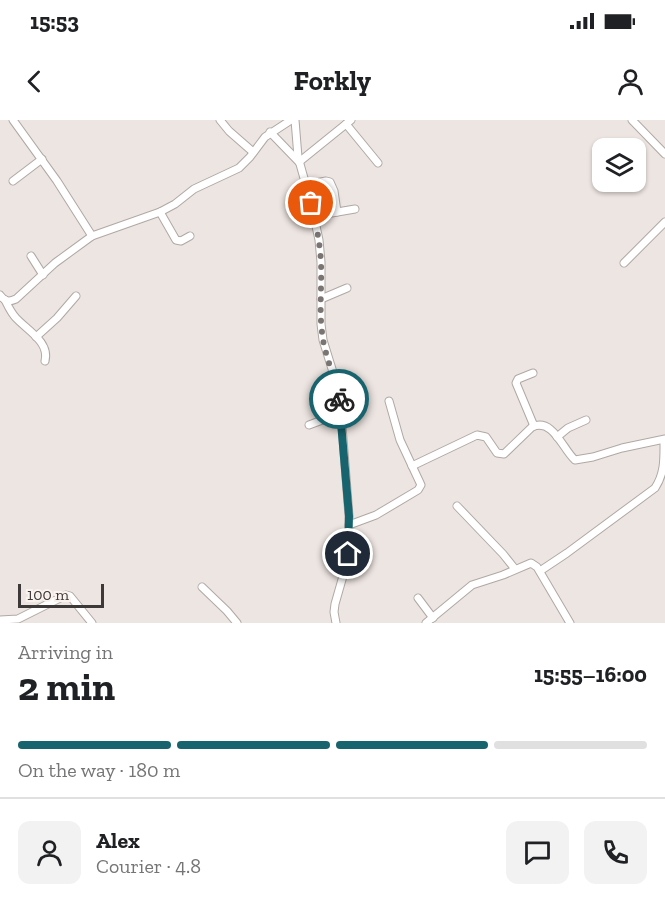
<!DOCTYPE html>
<meta charset="utf-8">
<style>
body{margin:0;font-family:"Zilla Slab",serif;background:#f2f2f2;color:#202124;height:100vh;display:flex;flex-direction:column;font-size:22px;white-space:nowrap}
*{box-sizing:border-box;margin:0}
p{font-size:20px;color:#757577}
.icon{flex:none;width:33px;height:33px;fill:none;stroke:currentColor;stroke-width:2;stroke-linecap:round;stroke-linejoin:round}
.map{position:relative;height:503px;overflow:hidden}
.details{display:flex;flex-direction:column;background:#fff;flex:1}
.details>*{flex:none}
.tools{position:absolute;left:592px;top:18px;display:grid;gap:12px}
.tools a{display:grid;place-items:center;width:54px;height:54px;border-radius:12px;background:#fff;box-shadow:0 2px 4px #0004;font-size:30px}
.scale{position:absolute;left:18px;bottom:15px;width:86px;box-sizing:border-box;padding-left:6px;border:3px solid #3c3938;border-top:0;font-size:16px;line-height:21px;white-space:nowrap;color:#3c3938;-webkit-text-stroke:4px #faf2ee;paint-order:stroke}
.pin{position:absolute;display:grid;place-items:center;width:51px;height:51px;color:#fff;margin:-26px;border:3px solid #fff;border-radius:50%;box-shadow:0 2px 6px #0007}
.courier{position:absolute;display:grid;place-items:center;width:60px;height:60px;margin:-30px;border:4px solid #18646e;border-radius:50%;background:#fff;color:#222;box-shadow:0 2px 8px #0007}
.head em{font-style:normal;font-weight:700}
.head div{display:flex;flex-direction:column-reverse}
.head{display:flex;align-items:center;justify-content:space-between;height:102px;padding:0 18px}
h1{font-size:39px;font-weight:700;line-height:45px}
.bar{display:grid;grid-template-columns:repeat(4,1fr);gap:9px 6px;align-content:center;height:72px;padding:0 18px}
.bar i{height:8px;border-radius:4px;background:#e0e0e0}
.bar .selected{background:#18646e}
.bar p{grid-column:span 4}
.line{display:flex;align-items:center;gap:15px;padding:0 18px;border-top:2px solid #e0e0e0}
.line div{flex:1}
.round{display:grid;place-items:center;flex:none;width:63px;height:63px;border-radius:12px;background:#f2f2f2}
.status{display:flex;justify-content:space-between;align-items:center;height:42px;padding:0 30px;background:#fff;direction:ltr}
.status svg{height:16px;fill:currentColor}
header{display:flex;justify-content:space-between;align-items:center;height:78px;padding:0 18px;background:#fff;font-size:27px;font-weight:700}
.map>svg:first-child{display:block}
</style>
<div class="status"><b>15:53</b><svg viewBox="0 0 49 12"><path d="M0 12V9h3v3zM5 12V6h3v6zM10 12V3h3v9zM15 12V0h3v12zM26 1h20v11H26zM47 4h2v5h-2z"/></svg></div>
<header><svg class="icon" aria-label="back" viewBox="0 0 24 24"><path d="M15 5l-7 7 7 7"/></svg>Forkly<svg class="icon" aria-label="person" viewBox="0 0 24 24"><circle cx="12" cy="8" r="4"/><path d="M4 21q1-7 8-7t8 7"/></svg></header>
<div class="map">
<svg width="665" height="503" viewBox="0 0 665 503">
<rect width="100%" height="100%" fill="#ede5e1"/>
<g fill="none" stroke-linecap="round" stroke-linejoin="round">
<defs>
<g id="minor">
<path d="M 13,0 L 57,61 L 92,116"/>
<path d="M 220,0 L 229,11 L 253,32"/>
<path d="M 295,0 L 298,37 L 311,83 L 319,120 L 321,142 L 321,204 L 323,220 L 337,265 L 341,293 L 349,396 L 349,424 L 343,456 L 335,484 L 334,492 L 336,503"/>
<path d="M 632,0 L 665,34"/>
<path d="M 346,4 L 378,43"/>
<path d="M 270,12 L 299,42 L 351,0"/>
<path d="M 13,61 L 42,39"/>
<path d="M 306,65 L 326,61 L 330,62 L 334,71 L 337,92"/>
<path d="M 160,92 L 176,120 L 181,121 L 190,116"/>
<path d="M 314,96 L 355,89"/>
<path d="M 31,136 L 43,155"/>
<path d="M 624,143 L 665,102"/>
<path d="M 0,175 C 5,182 9,182 16,179 L 55,143 L 92,116 L 160,92 L 175,84 L 194,69 L 239,48 L 250,37 L 265,17 L 291,0"/>
<path d="M 321,179 L 347,168"/>
<path d="M 5,180 C 8,186 11,193 16,198 C 27,210 50,222 45,241"/>
<path d="M 36,217 L 57,198 L 76,176"/>
<path d="M 533,253 L 518,259 L 516,263 L 534,306"/>
<path d="M 309,305 L 341,293"/>
<path d="M 557,317 L 568,308 L 586,300"/>
<path d="M 412,346 L 477,315 L 486,317 L 497,333 L 504,334 L 532,307 C 553,297 563,330 575,340 L 593,337 L 622,328 L 665,319"/>
<path d="M 457,386 L 503,434 L 515,449"/>
<path d="M 349,405 L 376,395 L 418,370 L 421,365 L 400,320 L 389,281"/>
<path d="M 540,451 L 567,433 L 655,368 C 665,353 664,338 664,320"/>
<path d="M 202,467 L 227,491 L 237,503"/>
<path d="M 418,478 L 433,498"/>
<path d="M 0,500 L 18,499 L 66,475 L 70,476 L 92,503"/>
<path d="M 426,503 L 472,465 L 503,455 L 531,443 L 537,447 L 570,503"/>
</g>
</defs>
<use href="#minor" stroke="#b0a8a5" stroke-width="9"/>
<use href="#minor" stroke="#fff" stroke-width="7"/>
</g>
<g fill="none" stroke-linecap="round" stroke-linejoin="round">
<path stroke="#7a7573" stroke-width="6" stroke-dasharray="0 10.8" d="M 311,83 C 316,103 320,123 321,143 C 322,166 319,189 322,212 C 324,235 335,256 339,279"/>
<path stroke="#18646e" stroke-width="8" d="M 339,279 L 349,396 L 348,434"/>
</g>
</svg>
<div class="tools">
<a><svg class="icon" aria-label="layers" viewBox="0 0 24 24"><path d="M12 4l9 5-9 5-9-5zM3 14l9 5 9-5"/></svg></a>
</div>
<div class="scale">100 m</div>
<div class="pin" style="left:311px;top:83px;background:#ea580c"><svg class="icon" aria-label="bag" viewBox="0 0 24 24"><path d="M5 8h14l-1 12H6zM9 8a3 3 0 0 1 6 0"/></svg></div>
<div class="pin" style="left:348px;top:434px;background:#1f2937"><svg class="icon" aria-label="home" viewBox="0 0 24 24"><path d="M3 11l9-7 9 7M6 9v11h12V9"/></svg></div>
<div class="courier" style="left:339px;top:279px"><svg class="icon" aria-label="bike" viewBox="0 0 24 24"><circle cx="6" cy="16" r="4"/><circle cx="18" cy="16" r="4"/><path d="M6 16l4-8h5l3 8M10 8l3 8H6M13 5h3"/></svg></div>
</div>
<section class="details">
<div class="head"><div><h1>2 min</h1><p>Arriving in</p></div><em>15:55–16:00</em></div>
<div class="bar"><i class="selected"></i><i class="selected"></i><i class="selected"></i><i></i><p>On the way · 180 m</p></div>
<div class="line" style="height:108px"><a class="round"><svg class="icon" aria-label="person" viewBox="0 0 24 24"><circle cx="12" cy="8" r="4"/><path d="M4 21q1-7 8-7t8 7"/></svg></a><div><b>Alex</b><p>Courier · 4.8</p></div><a class="round"><svg class="icon" aria-label="chat" viewBox="0 0 24 24"><path d="M4 5h16v11H9l-5 4z"/></svg></a><a class="round"><svg class="icon" aria-label="phone" viewBox="0 0 24 24"><path d="M5 4h4l2 5-3 2q2 4 5 5l2-3 5 2v4C11 20 4 13 5 4z"/></svg></a></div>
</section>
